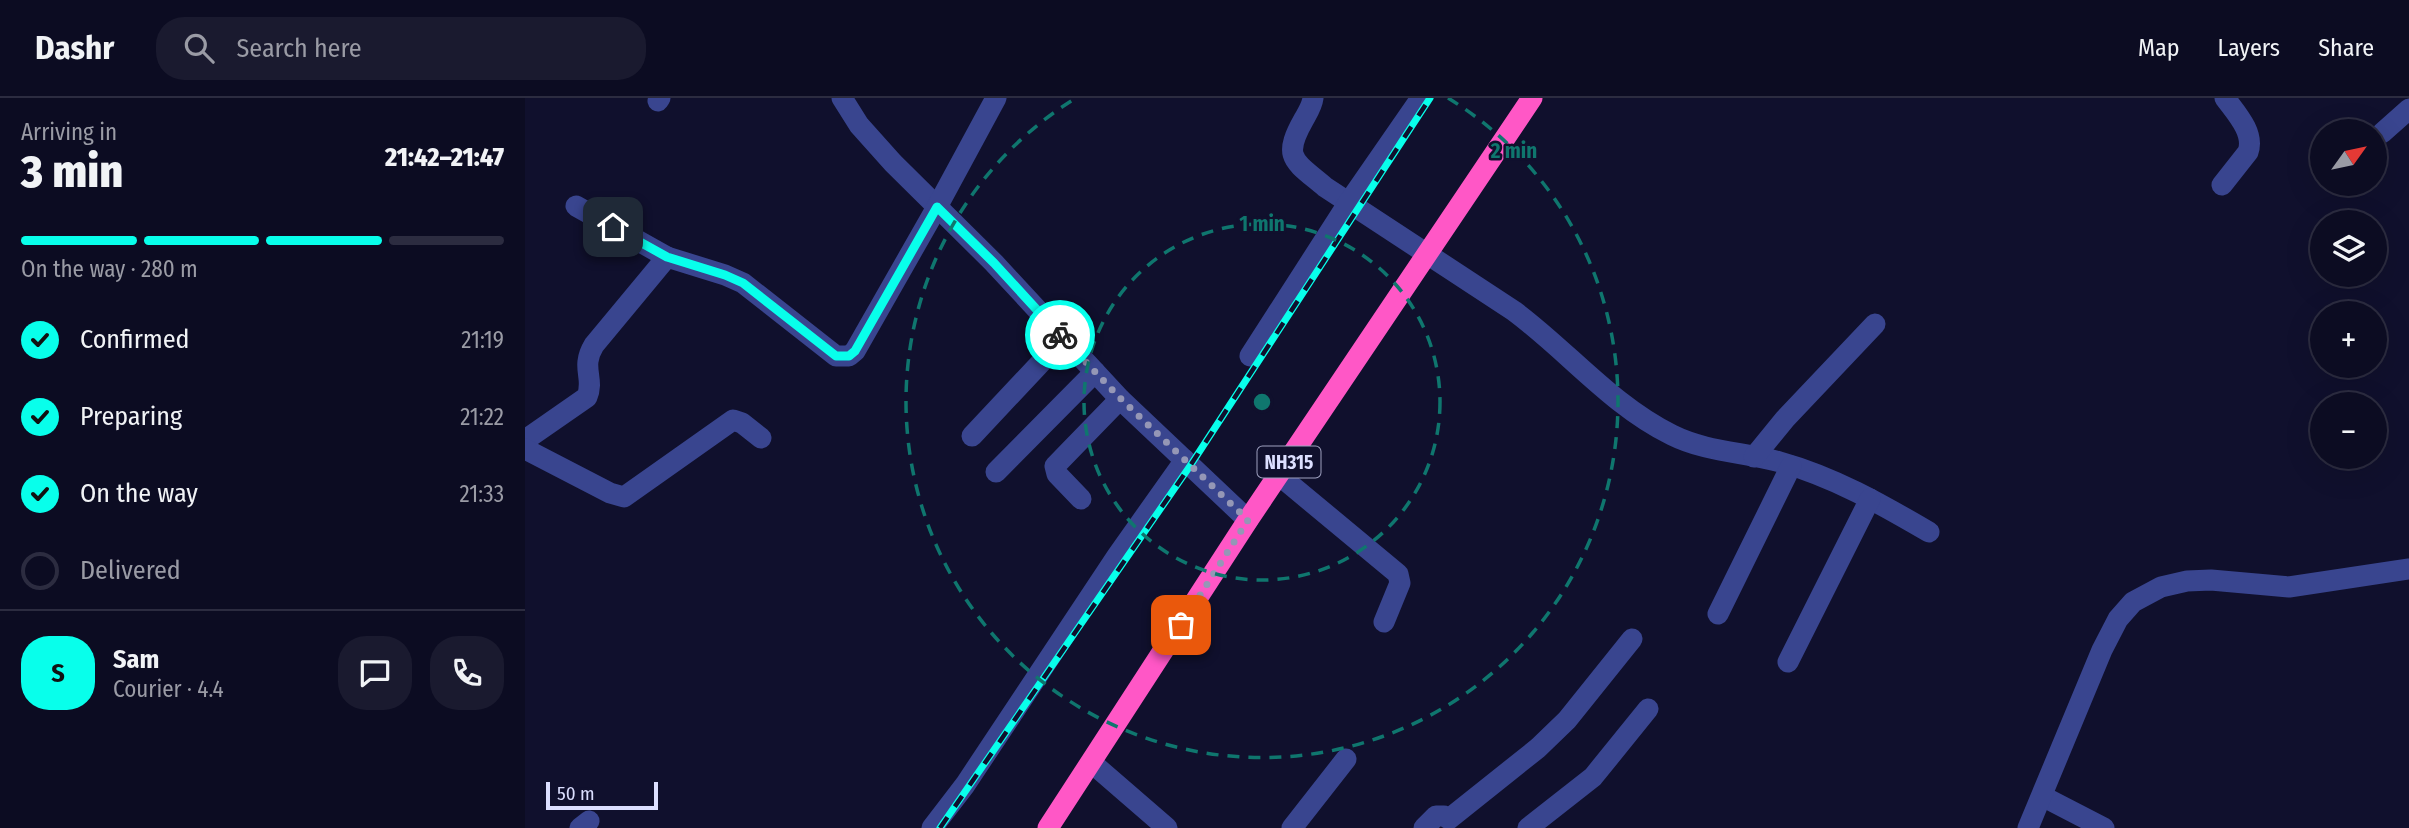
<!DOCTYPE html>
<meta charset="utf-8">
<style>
body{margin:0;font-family:"Fira Sans Condensed",sans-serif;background:#1a1a2f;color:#f1f3f6;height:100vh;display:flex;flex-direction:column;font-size:26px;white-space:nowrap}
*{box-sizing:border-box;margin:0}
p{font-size:23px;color:#9a9ba5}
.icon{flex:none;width:38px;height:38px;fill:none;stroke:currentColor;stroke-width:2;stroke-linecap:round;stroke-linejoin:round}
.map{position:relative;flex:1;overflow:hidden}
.drawer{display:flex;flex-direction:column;background:#0c0c22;width:525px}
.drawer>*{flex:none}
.needle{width:46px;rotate:57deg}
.tools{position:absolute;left:1785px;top:21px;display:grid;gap:14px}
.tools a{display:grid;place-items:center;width:77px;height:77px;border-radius:50%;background:#0c0c22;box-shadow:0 7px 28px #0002,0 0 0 2px #2c2c40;font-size:35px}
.scale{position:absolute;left:21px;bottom:18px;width:112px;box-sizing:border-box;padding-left:7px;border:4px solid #dcdfff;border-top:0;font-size:19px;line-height:24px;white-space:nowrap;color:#dcdfff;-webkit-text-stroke:5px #10102d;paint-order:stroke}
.pin{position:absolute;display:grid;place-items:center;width:60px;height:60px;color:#fff;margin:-30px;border-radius:14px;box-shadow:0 4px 10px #0006}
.courier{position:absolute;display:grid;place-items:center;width:70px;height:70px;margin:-35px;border:5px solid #08ffeb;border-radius:50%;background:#fff;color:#222;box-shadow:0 2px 9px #0007}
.headline em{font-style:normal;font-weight:800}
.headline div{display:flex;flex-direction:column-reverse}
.headline{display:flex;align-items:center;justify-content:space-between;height:119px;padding:0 21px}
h1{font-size:46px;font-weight:800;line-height:52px}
.bar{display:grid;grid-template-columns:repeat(4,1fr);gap:10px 7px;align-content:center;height:84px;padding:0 21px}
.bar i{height:9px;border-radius:5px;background:#2c2c40}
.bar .current{background:#08ffeb}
.bar p{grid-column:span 4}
.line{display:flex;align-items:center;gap:18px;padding:0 21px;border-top:2px solid #2c2c40}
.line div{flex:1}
.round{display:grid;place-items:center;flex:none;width:74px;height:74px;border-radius:28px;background:#1a1a2f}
ol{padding:0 21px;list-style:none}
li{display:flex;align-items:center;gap:21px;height:77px}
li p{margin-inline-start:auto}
li .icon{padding:7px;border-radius:50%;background:#08ffeb;color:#111;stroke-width:4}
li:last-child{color:#9a9ba5}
li i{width:38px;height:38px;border:4px solid #2c2c40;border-radius:50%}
header{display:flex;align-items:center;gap:42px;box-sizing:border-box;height:98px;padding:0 35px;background:#0c0c22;border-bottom:2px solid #2c2c40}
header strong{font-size:33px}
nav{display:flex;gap:38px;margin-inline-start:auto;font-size:24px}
.search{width:490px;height:63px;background:#1a1a2f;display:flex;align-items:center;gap:18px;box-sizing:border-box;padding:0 24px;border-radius:28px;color:#9a9ba5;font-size:26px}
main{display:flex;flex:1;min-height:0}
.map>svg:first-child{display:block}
</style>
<header>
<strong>Dashr</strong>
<div class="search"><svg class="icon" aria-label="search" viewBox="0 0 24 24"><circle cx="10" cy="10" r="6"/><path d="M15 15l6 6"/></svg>Search here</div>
<nav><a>Map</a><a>Layers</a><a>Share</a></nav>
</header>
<main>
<section class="drawer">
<div class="headline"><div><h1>3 min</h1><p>Arriving in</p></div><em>21:42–21:47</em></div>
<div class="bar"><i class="current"></i><i class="current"></i><i class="current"></i><i></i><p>On the way · 280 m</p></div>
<ol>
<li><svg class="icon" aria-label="check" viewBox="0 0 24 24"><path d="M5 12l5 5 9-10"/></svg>Confirmed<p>21:19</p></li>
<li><svg class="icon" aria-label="check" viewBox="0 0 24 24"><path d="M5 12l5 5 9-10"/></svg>Preparing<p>21:22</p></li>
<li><svg class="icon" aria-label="check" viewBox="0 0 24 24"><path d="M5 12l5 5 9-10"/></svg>On the way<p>21:33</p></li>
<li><i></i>Delivered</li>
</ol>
<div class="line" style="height:126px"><b class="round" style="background:#08ffeb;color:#111">S</b><div><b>Sam</b><p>Courier · 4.4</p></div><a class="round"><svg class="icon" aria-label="chat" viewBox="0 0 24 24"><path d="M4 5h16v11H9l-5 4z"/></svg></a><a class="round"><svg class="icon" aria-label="phone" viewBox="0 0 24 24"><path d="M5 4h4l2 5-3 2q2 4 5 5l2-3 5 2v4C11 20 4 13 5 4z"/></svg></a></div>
</section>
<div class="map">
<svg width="1884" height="730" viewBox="0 0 1884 730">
<rect width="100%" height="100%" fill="#10102d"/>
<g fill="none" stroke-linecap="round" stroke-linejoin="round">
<g stroke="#39458f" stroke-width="21">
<path d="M 317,0 L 334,27 L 368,65 L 469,165 L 595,301 L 723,422"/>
<path d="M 788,0 C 787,8 783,14 779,21 C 757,60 768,62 800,89 L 989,213 C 1043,253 1086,307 1147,337 C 1181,354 1219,354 1255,364 C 1309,379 1356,406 1404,434"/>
<path d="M 133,3 L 135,0"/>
<path d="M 1857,35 L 1884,11"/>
<path d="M 1697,87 L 1723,54 C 1730,35 1711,15 1700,0"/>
<path d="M 51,108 L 142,159"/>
<path d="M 725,258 L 824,104 L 896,0"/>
<path d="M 447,338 L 538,241"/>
<path d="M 0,342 L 62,299 C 70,280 55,270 69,247 L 142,159 L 200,177 L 218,185 L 311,258 L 324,258 L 330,253 L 412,109 L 471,0"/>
<path d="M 0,351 L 85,395 L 99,399 L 208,322 L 217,325 L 236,340"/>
<path d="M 1229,359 L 1260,321 L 1350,226"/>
<path d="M 471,374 L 570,274"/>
<path d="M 755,378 L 873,476 L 875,485 L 859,524"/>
<path d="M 556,401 L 532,376 L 530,368 L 595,301"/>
<path d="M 1193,516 L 1266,368"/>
<path d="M 1263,564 L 1345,401"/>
<path d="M 567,665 L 642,730"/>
<path d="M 1517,698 L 1579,730"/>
<path d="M 55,730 L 64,723"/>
<path d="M 407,730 L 440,687 L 592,458 L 660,362"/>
<path d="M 767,730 L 821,661"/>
<path d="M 899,730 L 911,718 L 919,718 L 924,721 L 1013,650 L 1042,622 L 1107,541"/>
<path d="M 1003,730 L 1068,679 L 1123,611"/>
<path d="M 1503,730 L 1577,552 L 1593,521 L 1608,504 L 1636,489 L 1662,483 L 1686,482 L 1764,489 L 1884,471"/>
</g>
<path stroke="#ff57c6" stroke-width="21" d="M 523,730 L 723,422 L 1007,0"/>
<defs>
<path id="rail" d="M 415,730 L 665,368 L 905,0"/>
</defs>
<use href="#rail" stroke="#08ffeb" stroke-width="7"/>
<use href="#rail" stroke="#10102d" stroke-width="4.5" stroke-dasharray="13" stroke-linecap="butt"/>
</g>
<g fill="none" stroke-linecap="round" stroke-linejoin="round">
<path stroke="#9597b6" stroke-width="7" stroke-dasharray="0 12.6" d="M 535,237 L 596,301 L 723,422 L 656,527"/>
<path stroke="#08ffeb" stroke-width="9" d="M 88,129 L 142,159 L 200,177 L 218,185 L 311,258 L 324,258 L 330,253 L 412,109 L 469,165 L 535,237"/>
</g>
<g fill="none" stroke="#0f766e" stroke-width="3.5" stroke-dasharray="12 9">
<circle cx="737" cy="304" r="178"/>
<path d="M923 0A356 356 0 1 1 551 0"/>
</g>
<g text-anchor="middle" stroke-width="5" stroke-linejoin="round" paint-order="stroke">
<rect fill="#10102d" stroke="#9fa1c0" stroke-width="2" x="732.5" y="348.5" width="63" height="31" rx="5"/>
<g font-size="19" font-weight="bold" fill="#dcdfff">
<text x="764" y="371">NH315</text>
</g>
</g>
<circle cx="737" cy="304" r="10" fill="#0f766e" stroke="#10102d" stroke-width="3.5"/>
<g font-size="21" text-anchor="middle" font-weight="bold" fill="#0f766e" stroke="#10102d" stroke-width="5" stroke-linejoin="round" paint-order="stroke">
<text x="989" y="60">2 min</text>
<text x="737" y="133">1 min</text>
</g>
</svg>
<div class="tools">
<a><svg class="needle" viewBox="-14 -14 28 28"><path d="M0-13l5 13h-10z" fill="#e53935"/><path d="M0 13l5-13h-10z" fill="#9a9ba5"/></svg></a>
<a><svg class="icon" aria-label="layers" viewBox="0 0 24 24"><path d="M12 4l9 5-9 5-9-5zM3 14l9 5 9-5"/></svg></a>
<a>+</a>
<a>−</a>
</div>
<div class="scale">50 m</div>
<div class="pin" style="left:656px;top:527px;background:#ea580c"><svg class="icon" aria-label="bag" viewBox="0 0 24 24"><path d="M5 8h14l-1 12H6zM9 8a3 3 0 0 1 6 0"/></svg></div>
<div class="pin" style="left:88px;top:129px;background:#1f2937"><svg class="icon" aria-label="home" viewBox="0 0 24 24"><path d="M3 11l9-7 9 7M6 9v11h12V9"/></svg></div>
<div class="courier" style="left:535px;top:237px"><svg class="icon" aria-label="bike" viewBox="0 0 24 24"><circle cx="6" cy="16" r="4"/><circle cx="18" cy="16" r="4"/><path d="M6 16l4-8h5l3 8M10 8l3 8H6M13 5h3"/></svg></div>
</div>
</main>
